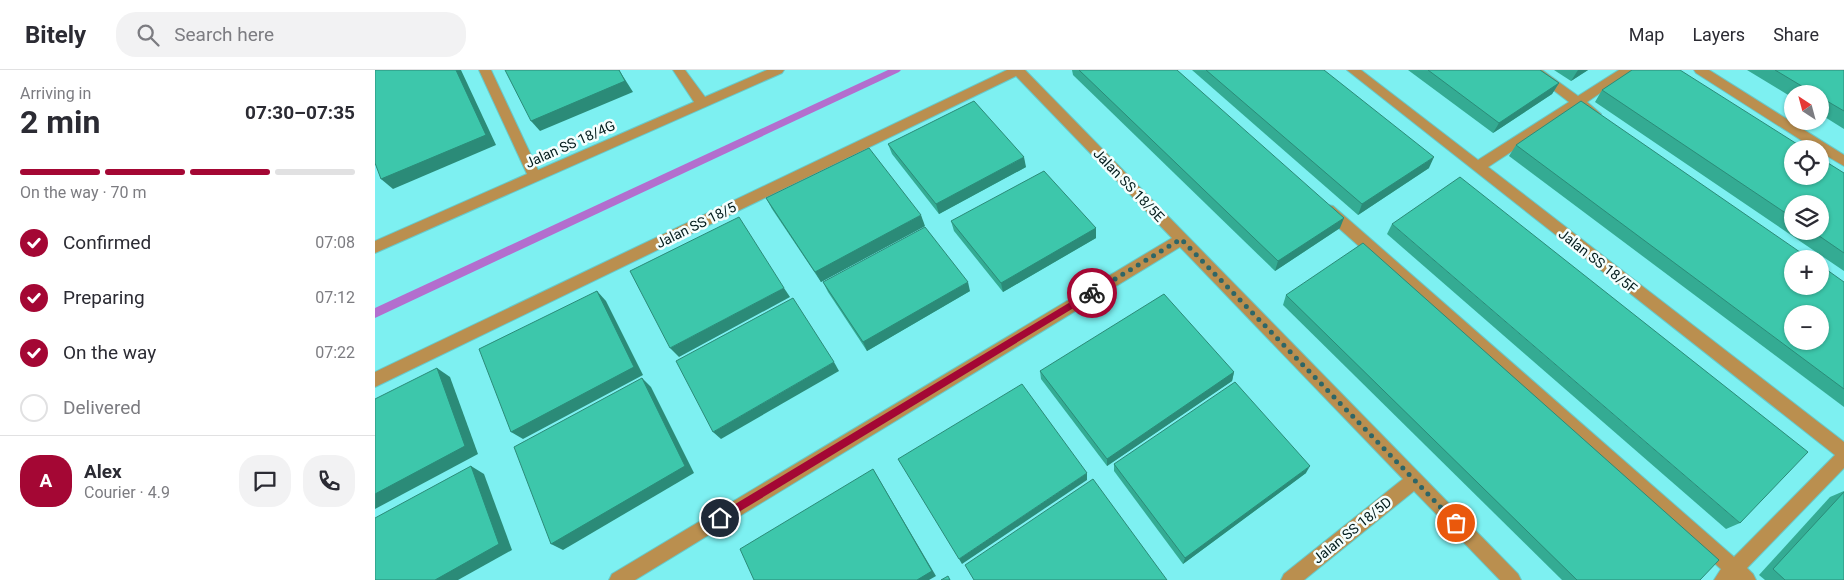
<!DOCTYPE html>
<meta charset="utf-8">
<style>
body{margin:0;font-family:Roboto,sans-serif;background:#f2f2f3;color:#2b2b33;height:100vh;display:flex;flex-direction:column;font-size:19px;white-space:nowrap}
*{box-sizing:border-box;margin:0}
p{font-size:16px;color:#7c7c81}
.icon{flex:none;width:28px;height:28px;fill:none;stroke:currentColor;stroke-width:2;stroke-linecap:round;stroke-linejoin:round}
.map{position:relative;flex:1;overflow:hidden}
.sheet{display:flex;flex-direction:column;background:#fff;width:375px}
.sheet>*{flex:none}
.needle{width:32px;rotate:324deg}
.buttons{position:absolute;left:1409px;top:15px;display:grid;gap:10px}
.buttons a{display:grid;place-items:center;width:45px;height:45px;border-radius:50%;background:#fff;box-shadow:0 1px 4px #0004;font-size:25px}
.pin{position:absolute;display:grid;place-items:center;width:42px;height:42px;color:#fff;margin:-21px;border:2px solid #fff;border-radius:50%;box-shadow:0 1px 5px #0007}
.courier{position:absolute;display:grid;place-items:center;width:50px;height:50px;margin:-25px;border:4px solid #a40734;border-radius:50%;background:#fff;color:#222;box-shadow:0 1px 6px #0007}
.overview em{font-style:normal;font-weight:700}
.overview div{display:flex;flex-direction:column-reverse}
.overview{display:flex;align-items:center;justify-content:space-between;height:85px;padding:0 20px}
h1{font-size:32px;font-weight:700;line-height:38px}
.bar{display:grid;grid-template-columns:repeat(4,1fr);gap:8px 5px;align-content:center;height:60px;padding:0 20px}
.bar i{height:6px;border-radius:4px;background:#e1e1e2}
.bar .active{background:#a40734}
.bar p{grid-column:span 4}
.line{display:flex;align-items:center;gap:12px;padding:0 20px;border-top:1px solid #e1e1e2}
.line div{flex:1}
.round{display:grid;place-items:center;flex:none;width:52px;height:52px;border-radius:20px;background:#f2f2f3}
ol{padding:0 20px;list-style:none}
li{display:flex;align-items:center;gap:15px;height:55px}
li p{margin-inline-start:auto}
li .icon{padding:5px;border-radius:50%;background:#a40734;color:#fff;stroke-width:4}
li:last-child{color:#7c7c81}
li i{width:28px;height:28px;border:2px solid #e1e1e2;border-radius:50%}
header{display:flex;align-items:center;gap:30px;box-sizing:border-box;height:70px;padding:0 25px;background:#fff;border-bottom:1px solid #e1e1e2}
header strong{font-size:24px}
nav{display:flex;gap:28px;margin-inline-start:auto;font-size:18px}
.search{width:350px;height:45px;background:#f2f2f3;display:flex;align-items:center;gap:12px;box-sizing:border-box;padding:0 18px;border-radius:20px;color:#7c7c81;font-size:19px}
main{display:flex;flex:1;min-height:0}
.map>svg:first-child{display:block}
</style>
<header>
<strong>Bitely</strong>
<div class="search"><svg class="icon" aria-label="search" viewBox="0 0 24 24"><circle cx="10" cy="10" r="6"/><path d="M15 15l6 6"/></svg>Search here</div>
<nav><a>Map</a><a>Layers</a><a>Share</a></nav>
</header>
<main>
<section class="sheet">
<div class="overview"><div><h1>2 min</h1><p>Arriving in</p></div><em>07:30–07:35</em></div>
<div class="bar"><i class="active"></i><i class="active"></i><i class="active"></i><i></i><p>On the way · 70 m</p></div>
<ol>
<li><svg class="icon" aria-label="check" viewBox="0 0 24 24"><path d="M5 12l5 5 9-10"/></svg>Confirmed<p>07:08</p></li>
<li><svg class="icon" aria-label="check" viewBox="0 0 24 24"><path d="M5 12l5 5 9-10"/></svg>Preparing<p>07:12</p></li>
<li><svg class="icon" aria-label="check" viewBox="0 0 24 24"><path d="M5 12l5 5 9-10"/></svg>On the way<p>07:22</p></li>
<li><i></i>Delivered</li>
</ol>
<div class="line" style="height:90px"><b class="round" style="background:#a40734;color:#fff">A</b><div><b>Alex</b><p>Courier · 4.9</p></div><a class="round"><svg class="icon" aria-label="chat" viewBox="0 0 24 24"><path d="M4 5h16v11H9l-5 4z"/></svg></a><a class="round"><svg class="icon" aria-label="phone" viewBox="0 0 24 24"><path d="M5 4h4l2 5-3 2q2 4 5 5l2-3 5 2v4C11 20 4 13 5 4z"/></svg></a></div>
</section>
<div class="map">
<svg width="1469" height="510" viewBox="0 0 1469 510">
<rect width="100%" height="100%" fill="#7df0f1"/>
<g fill="none" stroke-linecap="round" stroke-linejoin="round">
<path fill="#b36ece" fill-rule="evenodd" d="M 513,0 L 526,0 L 524,2 L 0,248 L 0,238 Z"/>
<defs>
<g id="minor">
<path d="M 104,0 L 116,0 L 163,100 L 319,32 L 298,0 L 310,0 L 330,27 L 392,0 L 409,0 L 407,3 L 0,183 L 0,171 L 152,104 Z"/>
<path d="M 632,0 L 650,0 L 1143,504 L 1146,510 L 1125,510 L 1039,421 L 929,510 L 906,510 L 909,504 L 1028,409 L 805,177 L 260,510 L 234,510 L 237,504 L 797,168 L 641,6 L 0,317 L 0,302 Z"/>
<path d="M 972,0 L 986,0 L 1103,90 L 1194,32 L 1152,0 L 1167,0 L 1203,26 L 1244,0 L 1259,0 L 1212,32 L 1226,44 L 1224,47 L 1216,47 L 1203,38 L 1113,97 L 1469,372 L 1469,398 L 1372,498 L 1378,504 L 1381,510 L 1339,510 L 1346,499 L 948,144 L 946,140 L 948,136 L 953,135 L 958,136 L 1359,487 L 1460,385 Z"/>
<path d="M 1319,0 L 1334,0 L 1469,85 L 1469,96 L 1445,82 L 1445,79 L 1440,79 L 1321,3 Z"/>
</g>
</defs>
<use href="#minor" stroke="#67cacb" stroke-width="2"/>
<use href="#minor" fill="#ba8f4f" fill-rule="evenodd"/>
</g>
<g fill="#34ab93" fill-rule="evenodd">
<path d="M 697,0 L 802,0 L 965,158 L 900,201 L 698,5 Z"/>
<path d="M 817,0 L 949,0 L 1054,98 L 983,145 Z"/>
<path d="M 1033,0 L 1165,0 L 1184,13 L 1177,24 L 1118,63 Z"/>
<path d="M 1179,0 L 1213,0 L 1196,11 Z"/>
<path d="M 1372,0 L 1469,0 L 1469,59 L 1445,44 L 1445,24 L 1418,24 L 1418,28 Z"/>
<path d="M 1227,20 L 1469,103 L 1469,201 L 1220,32 ZM 1418,134 L 1445,161 L 1418,161 Z"/>
<path d="M 513,74 L 651,97 L 564,144 L 517,84 Z"/>
<path d="M 1141,75 L 1469,212 L 1469,337 L 1134,86 Z"/>
<path d="M 391,128 L 550,156 L 446,212 L 397,139 Z"/>
<path d="M 576,151 L 721,158 L 721,168 L 628,222 L 579,161 Z"/>
<path d="M 1017,154 L 1365,453 L 1351,459 L 1012,164 Z"/>
<path d="M 448,212 L 595,221 L 492,281 L 453,222 Z"/>
<path d="M 911,225 L 1325,510 L 1187,510 L 908,235 Z"/>
<path d="M 665,301 L 859,302 L 857,311 L 732,396 L 666,309 Z"/>
<path d="M 739,394 L 931,403 L 808,494 L 739,401 Z"/>
<path d="M 1469,421 L 1469,510 L 1390,510 L 1384,505 L 1455,427 Z"/>
</g>
<g fill="#2b8b78">
<path d="M 81,0 L 86,0 L 121,75 L 18,119 L 6,109 Z"/>
<path d="M 244,0 L 258,22 L 165,61 L 156,51 Z"/>
<path d="M 1203,0 L 1213,0 L 1196,11 Z"/>
<path d="M 1184,13 L 1177,24 L 1118,63 L 1124,53 Z"/>
<path d="M 649,87 L 651,97 L 564,144 L 561,134 Z"/>
<path d="M 1059,87 L 1054,98 L 983,145 L 987,134 Z"/>
<path d="M 546,145 L 550,156 L 446,212 L 440,202 Z"/>
<path d="M 969,148 L 965,158 L 900,201 L 903,191 Z"/>
<path d="M 721,158 L 721,168 L 628,222 L 626,213 Z"/>
<path d="M 593,212 L 595,221 L 492,281 L 488,272 Z"/>
<path d="M 409,218 L 415,227 L 304,287 L 295,278 Z"/>
<path d="M 222,221 L 231,231 L 268,305 L 148,369 L 136,362 Z"/>
<path d="M 459,292 L 464,301 L 346,369 L 338,362 Z"/>
<path d="M 62,298 L 75,307 L 103,384 L 0,439 L 0,424 Z"/>
<path d="M 859,302 L 857,311 L 732,396 L 732,389 Z"/>
<path d="M 267,308 L 276,317 L 319,403 L 188,480 L 176,474 Z"/>
<path d="M 96,396 L 109,404 L 137,480 L 83,510 L 60,510 Z"/>
<path d="M 935,396 L 931,403 L 808,494 L 810,488 Z"/>
<path d="M 498,399 L 561,506 L 554,510 L 542,510 Z"/>
<path d="M 712,403 L 712,410 L 587,494 L 584,489 Z"/>
</g>
<g fill="#3dc7ab" stroke="#2b8b78" fill-rule="evenodd">
<path d="M 0,0 L 81,0 L 111,65 L 6,109 L 0,93 Z"/>
<path d="M 130,0 L 244,0 L 250,11 L 156,51 Z"/>
<path d="M 704,0 L 802,0 L 969,148 L 903,191 Z"/>
<path d="M 831,0 L 949,0 L 1059,87 L 987,134 Z"/>
<path d="M 1053,0 L 1165,0 L 1184,13 L 1124,53 Z"/>
<path d="M 1257,0 L 1305,0 L 1430,79 L 1418,79 L 1418,106 L 1445,106 L 1445,88 L 1469,103 L 1469,183 L 1437,161 L 1445,161 L 1445,134 L 1418,134 L 1418,148 L 1227,20 Z"/>
<path d="M 1400,0 L 1469,0 L 1469,41 L 1445,27 L 1445,24 L 1440,24 Z"/>
<path d="M 599,31 L 649,87 L 561,134 L 513,74 Z"/>
<path d="M 1206,31 L 1435,189 L 1418,189 L 1418,216 L 1445,216 L 1445,195 L 1469,212 L 1469,319 L 1141,75 ZM 1418,244 L 1445,244 L 1445,271 L 1418,271 Z"/>
<path d="M 494,78 L 546,145 L 440,202 L 391,128 Z"/>
<path d="M 669,101 L 721,158 L 626,213 L 576,151 Z"/>
<path d="M 1085,107 L 1433,382 L 1365,453 L 1017,154 Z"/>
<path d="M 364,147 L 409,218 L 295,278 L 255,201 Z"/>
<path d="M 550,157 L 593,212 L 488,272 L 448,212 Z"/>
<path d="M 988,173 L 1344,490 L 1325,510 L 1202,510 L 911,225 Z"/>
<path d="M 222,221 L 259,297 L 136,362 L 104,279 Z"/>
<path d="M 789,224 L 859,302 L 732,389 L 665,301 Z"/>
<path d="M 418,228 L 459,292 L 338,362 L 301,291 Z"/>
<path d="M 62,298 L 90,376 L 0,424 L 0,329 Z"/>
<path d="M 267,308 L 310,396 L 176,474 L 139,377 Z"/>
<path d="M 860,312 L 935,396 L 810,488 L 739,394 Z"/>
<path d="M 647,314 L 712,403 L 584,489 L 523,389 Z"/>
<path d="M 96,396 L 124,474 L 60,510 L 0,510 L 0,448 Z"/>
<path d="M 498,399 L 557,501 L 542,510 L 379,510 L 365,479 Z"/>
<path d="M 718,409 L 792,510 L 599,510 L 590,495 Z"/>
<path d="M 1469,422 L 1469,510 L 1410,510 L 1398,499 Z"/>
<path d="M 573,506 L 575,510 L 566,510 Z"/>
</g>
<path fill="#a40734" d="M 717,219 L 721,223 L 720,225 L 349,451 L 342,451 L 342,445 Z"/>
<g fill="none" stroke-linecap="round" stroke-linejoin="round">
<path stroke="#2e6667" stroke-width="5" stroke-dasharray="0 9" d="M 717,223 L 806,169 L 1081,453"/>
</g>
<g text-anchor="middle" stroke-width="5" stroke-linejoin="round" paint-order="stroke">
<g font-size="14" fill="#031c1c" stroke="#f4fefd">
<text transform="translate(195 74) rotate(-24)" y="5">Jalan SS 18/4G</text>
<text transform="translate(754 115) rotate(46)" y="5">Jalan SS 18/5E</text>
<text transform="translate(321 155) rotate(-26)" y="5">Jalan SS 18/5</text>
<text transform="translate(1223 191) rotate(38)" y="5">Jalan SS 18/5F</text>
<text transform="translate(977 460) rotate(-39)" y="5">Jalan SS 18/5D</text>
</g>
</g>
</svg>
<div class="buttons">
<a><svg class="needle" viewBox="-14 -14 28 28"><path d="M0-13l5 13h-10z" fill="#e53935"/><path d="M0 13l5-13h-10z" fill="#7c7c81"/></svg></a>
<a><svg class="icon" aria-label="locate" viewBox="0 0 24 24"><circle cx="12" cy="12" r="6"/><path d="M12 2v4M12 18v4M2 12h4M18 12h4"/></svg></a>
<a><svg class="icon" aria-label="layers" viewBox="0 0 24 24"><path d="M12 4l9 5-9 5-9-5zM3 14l9 5 9-5"/></svg></a>
<a>+</a>
<a>−</a>
</div>
<div class="pin" style="left:1081px;top:453px;background:#ea580c"><svg class="icon" aria-label="bag" viewBox="0 0 24 24"><path d="M5 8h14l-1 12H6zM9 8a3 3 0 0 1 6 0"/></svg></div>
<div class="pin" style="left:345px;top:448px;background:#1f2937"><svg class="icon" aria-label="home" viewBox="0 0 24 24"><path d="M3 11l9-7 9 7M6 9v11h12V9"/></svg></div>
<div class="courier" style="left:717px;top:223px"><svg class="icon" aria-label="bike" viewBox="0 0 24 24"><circle cx="6" cy="16" r="4"/><circle cx="18" cy="16" r="4"/><path d="M6 16l4-8h5l3 8M10 8l3 8H6M13 5h3"/></svg></div>
</div>
</main>
